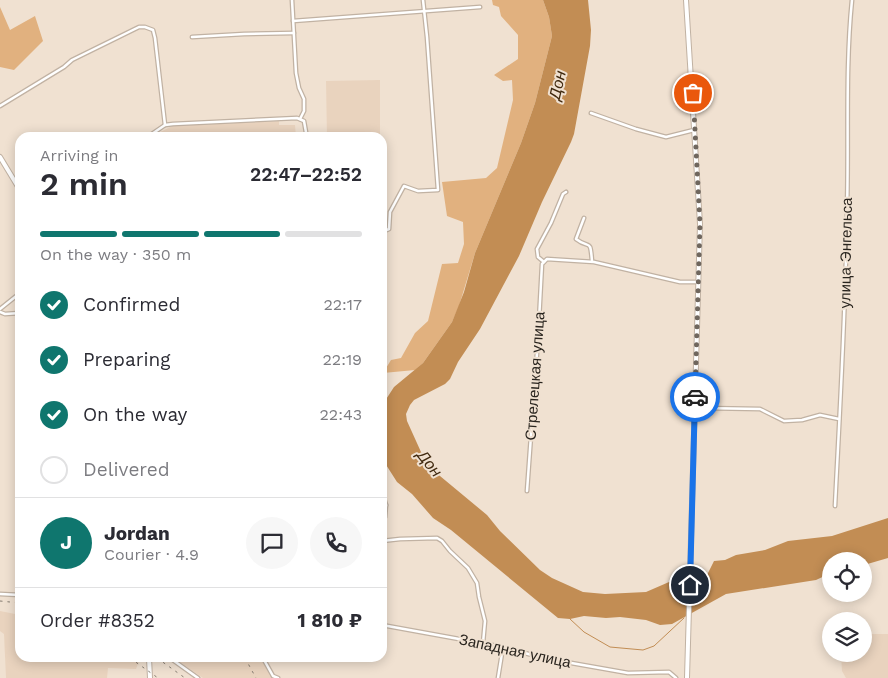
<!DOCTYPE html>
<meta charset="utf-8">
<style>
body{margin:0;font-family:"Work Sans",sans-serif;background:#f7f7f7;color:#2b2b33;height:100vh;display:flex;flex-direction:column;font-size:19px;white-space:nowrap}
*{box-sizing:border-box;margin:0}
p{font-size:16px;color:#7c7c81}
.icon{flex:none;width:28px;height:28px;fill:none;stroke:currentColor;stroke-width:2;stroke-linecap:round;stroke-linejoin:round}
.map{position:relative;flex:1;overflow:hidden}
.sheet{position:absolute;left:15px;top:132px;width:372px;height:530px;display:flex;flex-direction:column;background:#fff;border-radius:15px;box-shadow:0 2px 12px #0003}
.sheet>*{flex:none}
.buttons{position:absolute;left:822px;top:552px;display:grid;gap:10px}
.buttons a{display:grid;place-items:center;width:50px;height:50px;border-radius:50%;background:#fff;box-shadow:0 2px 12px #0003;font-size:25px}
.pin{position:absolute;display:grid;place-items:center;width:42px;height:42px;color:#fff;margin:-21px;border:2px solid #fff;border-radius:50%;box-shadow:0 1px 5px #0007}
.courier{position:absolute;display:grid;place-items:center;width:50px;height:50px;margin:-25px;border:4px solid #1a73e8;border-radius:50%;background:#fff;color:#222;box-shadow:0 1px 6px #0007}
.headline em{font-style:normal;font-weight:600}
.headline div{display:flex;flex-direction:column-reverse}
.headline{display:flex;align-items:center;justify-content:space-between;height:85px;padding:0 25px}
h1{font-size:32px;font-weight:600;line-height:38px}
.bar{display:grid;grid-template-columns:repeat(4,1fr);gap:8px 5px;align-content:center;height:60px;padding:0 25px}
.bar i{height:6px;border-radius:4px;background:#e1e1e2}
.bar .selected{background:#0f766e}
.bar p{grid-column:span 4}
.line{display:flex;align-items:center;gap:12px;padding:0 25px;border-top:1px solid #e1e1e2}
.line div{flex:1}
.round{display:grid;place-items:center;flex:none;width:52px;height:52px;border-radius:26px;background:#f7f7f7}
ol{padding:0 25px;list-style:none}
li{display:flex;align-items:center;gap:15px;height:55px}
li p{margin-inline-start:auto}
li .icon{padding:5px;border-radius:50%;background:#0f766e;color:#fff;stroke-width:4}
li:last-child{color:#7c7c81}
li i{width:28px;height:28px;border:2px solid #e1e1e2;border-radius:50%}
.map>svg:first-child{display:block}
</style>
<div class="map">
<svg width="888" height="678" viewBox="0 0 888 678">
<rect width="100%" height="100%" fill="#f0e1d1"/>
<g fill="#e9d3be">
<path d="M 380,80 L 380,137 L 327,137 L 326,81 Z"/>
<path d="M 279,121 L 279,125 L 295,125 L 296,137 L 151,137 L 172,126 Z"/>
<path d="M 0,611 L 20,615 L 20,658 L 140,658 L 136,669 L 108,668 L 107,678 L 6,678 L 4,634 L 0,631 Z"/>
<path d="M 864,634 L 888,634 L 888,678 L 846,678 L 842,671 L 841,654 L 864,654 Z"/>
<path d="M 174,658 L 261,658 L 270,676 L 275,678 L 203,678 Z"/>
</g>
<g fill="#e1b17f">
<path d="M 492,0 L 543,0 L 549,17 L 552,36 L 535,103 L 521,143 L 475,253 L 459,306 L 452,322 L 423,363 L 415,370 L 383,373 L 391,360 L 401,358 L 415,333 L 428,321 L 442,264 L 458,263 L 464,244 L 463,222 L 447,216 L 442,182 L 486,178 L 497,168 L 513,100 L 512,80 L 503,81 L 494,75 L 518,59 L 518,35 L 501,16 L 499,7 L 493,5 Z"/>
<path d="M 0,7 L 10,30 L 35,16 L 43,41 L 14,70 L 0,67 Z"/>
</g>
<path fill="#c28d54" d="M 543,0 L 588,0 L 591,30 L 590,46 L 574,134 L 571,142 L 542,202 L 519,256 L 480,329 L 458,362 L 450,379 L 445,384 L 414,400 L 410,405 L 406,414 L 407,421 L 421,452 L 429,464 L 440,476 L 487,515 L 500,531 L 540,570 L 552,578 L 583,592 L 605,594 L 646,592 L 676,579 L 687,584 L 699,581 L 707,575 L 714,561 L 725,560 L 736,555 L 765,550 L 788,541 L 832,536 L 888,518 L 888,558 L 864,565 L 864,561 L 831,561 L 831,573 L 816,580 L 726,594 L 672,624 L 660,625 L 646,620 L 620,617 L 606,618 L 584,616 L 570,619 L 558,618 L 451,530 L 433,518 L 412,494 L 397,482 L 383,460 L 383,404 L 394,387 L 423,363 L 452,322 L 464,292 L 475,253 L 521,143 L 535,103 L 552,36 L 549,17 Z"/>
<g fill="none" stroke-linecap="round" stroke-linejoin="round">
<path stroke="#c28d54" stroke-width="1" d="M 570,619 L 584,632 L 610,647 L 643,650 L 654,646 L 684,618"/>
<defs>
<g id="street">
<path d="M 292,0 L 296,73 L 299,88 L 304,99 L 304,111 L 300,119"/>
<path d="M 293,21 L 480,7"/>
<path d="M 192,37 L 244,34 L 294,33"/>
<path d="M 0,106 L 64,67 L 72,60 L 139,27 L 145,27 L 153,30 L 155,38 L 165,125"/>
<path d="M 591,113 L 636,129 L 666,137 L 694,130"/>
<path d="M 146,138 L 165,125 L 173,124 L 297,118 L 304,121 L 307,138"/>
<path d="M 584,218 L 576,239 C 590,250 590,237 592,261"/>
<path d="M 382,232 L 389,229 L 390,212 L 404,186 L 418,191 L 438,190 L 427,37 L 423,0"/>
<path d="M 544,262 L 538,257 L 537,249 L 551,223 L 563,194 L 566,192"/>
<path d="M 0,309 L 20,293"/>
<path d="M 0,312 L 5,314 L 20,313"/>
<path d="M 696,406 L 703,408 L 760,409 L 784,421 L 802,420 L 820,415 L 839,419"/>
<path d="M 382,491 L 386,505"/>
<path d="M 527,491 L 538,339 L 542,264 L 547,259 L 594,262 L 680,282 L 698,282"/>
<path d="M 382,505 L 386,505 L 385,517 L 382,521"/>
<path d="M 835,506 C 840,407 846,308 847,209 C 849,139 845,70 852,0"/>
<path d="M 382,541 L 400,539 L 437,538 L 442,541 L 450,551 L 468,568 L 477,583 L 479,597 L 485,621 L 483,643"/>
<path d="M 0,594 L 20,595"/>
<path d="M 382,625 L 503,647 L 543,658 L 628,673 L 669,672 L 676,678"/>
<path d="M 170,658 L 198,678"/>
<path d="M 263,658 L 273,676 L 278,678"/>
<path d="M 498,678 L 503,647"/>
</g>
<g id="secondary">
<path d="M 686,0 L 700,224 L 687,678"/>
<path d="M 0,157 L 20,190"/>
<path d="M 149,658 L 150,678"/>
</g>
</defs>
<use href="#street" stroke="#c1b2a3" stroke-width="5"/>
<use href="#secondary" stroke="#c1b2a3" stroke-width="6"/>
<use href="#street" stroke="#fff" stroke-width="2.5"/>
<use href="#secondary" stroke="#fff" stroke-width="4"/>
<g stroke="#847b70" stroke-width="1" stroke-dasharray="2.5 5" stroke-linecap="butt">
<path d="M 0,601 L 20,603"/>
<path d="M 130,658 L 158,678"/>
<path d="M 157,658 L 185,678"/>
<path d="M 245,658 L 256,678"/>
</g>
</g>
<g fill="none" stroke-linecap="round" stroke-linejoin="round">
<path stroke="#6f665d" stroke-width="5" stroke-dasharray="0 9" d="M 693,93 L 700,224 L 695,397"/>
<path stroke="#1a73e8" stroke-width="6" d="M 690,585 L 695,397"/>
</g>
<g text-anchor="middle" stroke-width="4" stroke-linejoin="round" paint-order="stroke">
<g font-size="15" fill="#29241e" stroke="#f0e1d1">
<text transform="translate(846 253) rotate(-89)" y="5">улица Энгельса</text>
<text transform="translate(535 376) rotate(-86)" y="5">Стрелецкая улица</text>
<text transform="translate(515 651) rotate(12)" y="5">Западная улица</text>
</g>
<g font-size="16" font-style="italic" fill="#40290f" stroke="#f0e1d1">
<text transform="translate(557 85) rotate(-77)" y="6">Дон</text>
<text transform="translate(430 463) rotate(51)" y="6">Дон</text>
</g>
</g>
</svg>
<div class="buttons">
<a><svg class="icon" aria-label="locate" viewBox="0 0 24 24"><circle cx="12" cy="12" r="6"/><path d="M12 2v4M12 18v4M2 12h4M18 12h4"/></svg></a>
<a><svg class="icon" aria-label="layers" viewBox="0 0 24 24"><path d="M12 4l9 5-9 5-9-5zM3 14l9 5 9-5"/></svg></a>
</div>
<div class="pin" style="left:693px;top:93px;background:#ea580c"><svg class="icon" aria-label="bag" viewBox="0 0 24 24"><path d="M5 8h14l-1 12H6zM9 8a3 3 0 0 1 6 0"/></svg></div>
<div class="pin" style="left:690px;top:585px;background:#1f2937"><svg class="icon" aria-label="home" viewBox="0 0 24 24"><path d="M3 11l9-7 9 7M6 9v11h12V9"/></svg></div>
<div class="courier" style="left:695px;top:397px"><svg class="icon" aria-label="car" viewBox="0 0 24 24"><path d="M5 17H2v-5l4-1 3-4h7l3 4 3 1v5h-3M9 17h6M6 11h13"/><circle cx="7" cy="17" r="2"/><circle cx="17" cy="17" r="2"/></svg></div>
<section class="sheet">
<div class="headline"><div><h1>2 min</h1><p>Arriving in</p></div><em>22:47–22:52</em></div>
<div class="bar"><i class="selected"></i><i class="selected"></i><i class="selected"></i><i></i><p>On the way · 350 m</p></div>
<ol>
<li><svg class="icon" aria-label="check" viewBox="0 0 24 24"><path d="M5 12l5 5 9-10"/></svg>Confirmed<p>22:17</p></li>
<li><svg class="icon" aria-label="check" viewBox="0 0 24 24"><path d="M5 12l5 5 9-10"/></svg>Preparing<p>22:19</p></li>
<li><svg class="icon" aria-label="check" viewBox="0 0 24 24"><path d="M5 12l5 5 9-10"/></svg>On the way<p>22:43</p></li>
<li><i></i>Delivered</li>
</ol>
<div class="line" style="height:90px"><b class="round" style="background:#0f766e;color:#fff">J</b><div><b>Jordan</b><p>Courier · 4.9</p></div><a class="round"><svg class="icon" aria-label="chat" viewBox="0 0 24 24"><path d="M4 5h16v11H9l-5 4z"/></svg></a><a class="round"><svg class="icon" aria-label="phone" viewBox="0 0 24 24"><path d="M5 4h4l2 5-3 2q2 4 5 5l2-3 5 2v4C11 20 4 13 5 4z"/></svg></a></div>
<div class="line" style="height:65px"><div>Order #8352</div><b>1 810 ₽</b></div>
</section>
</div>
